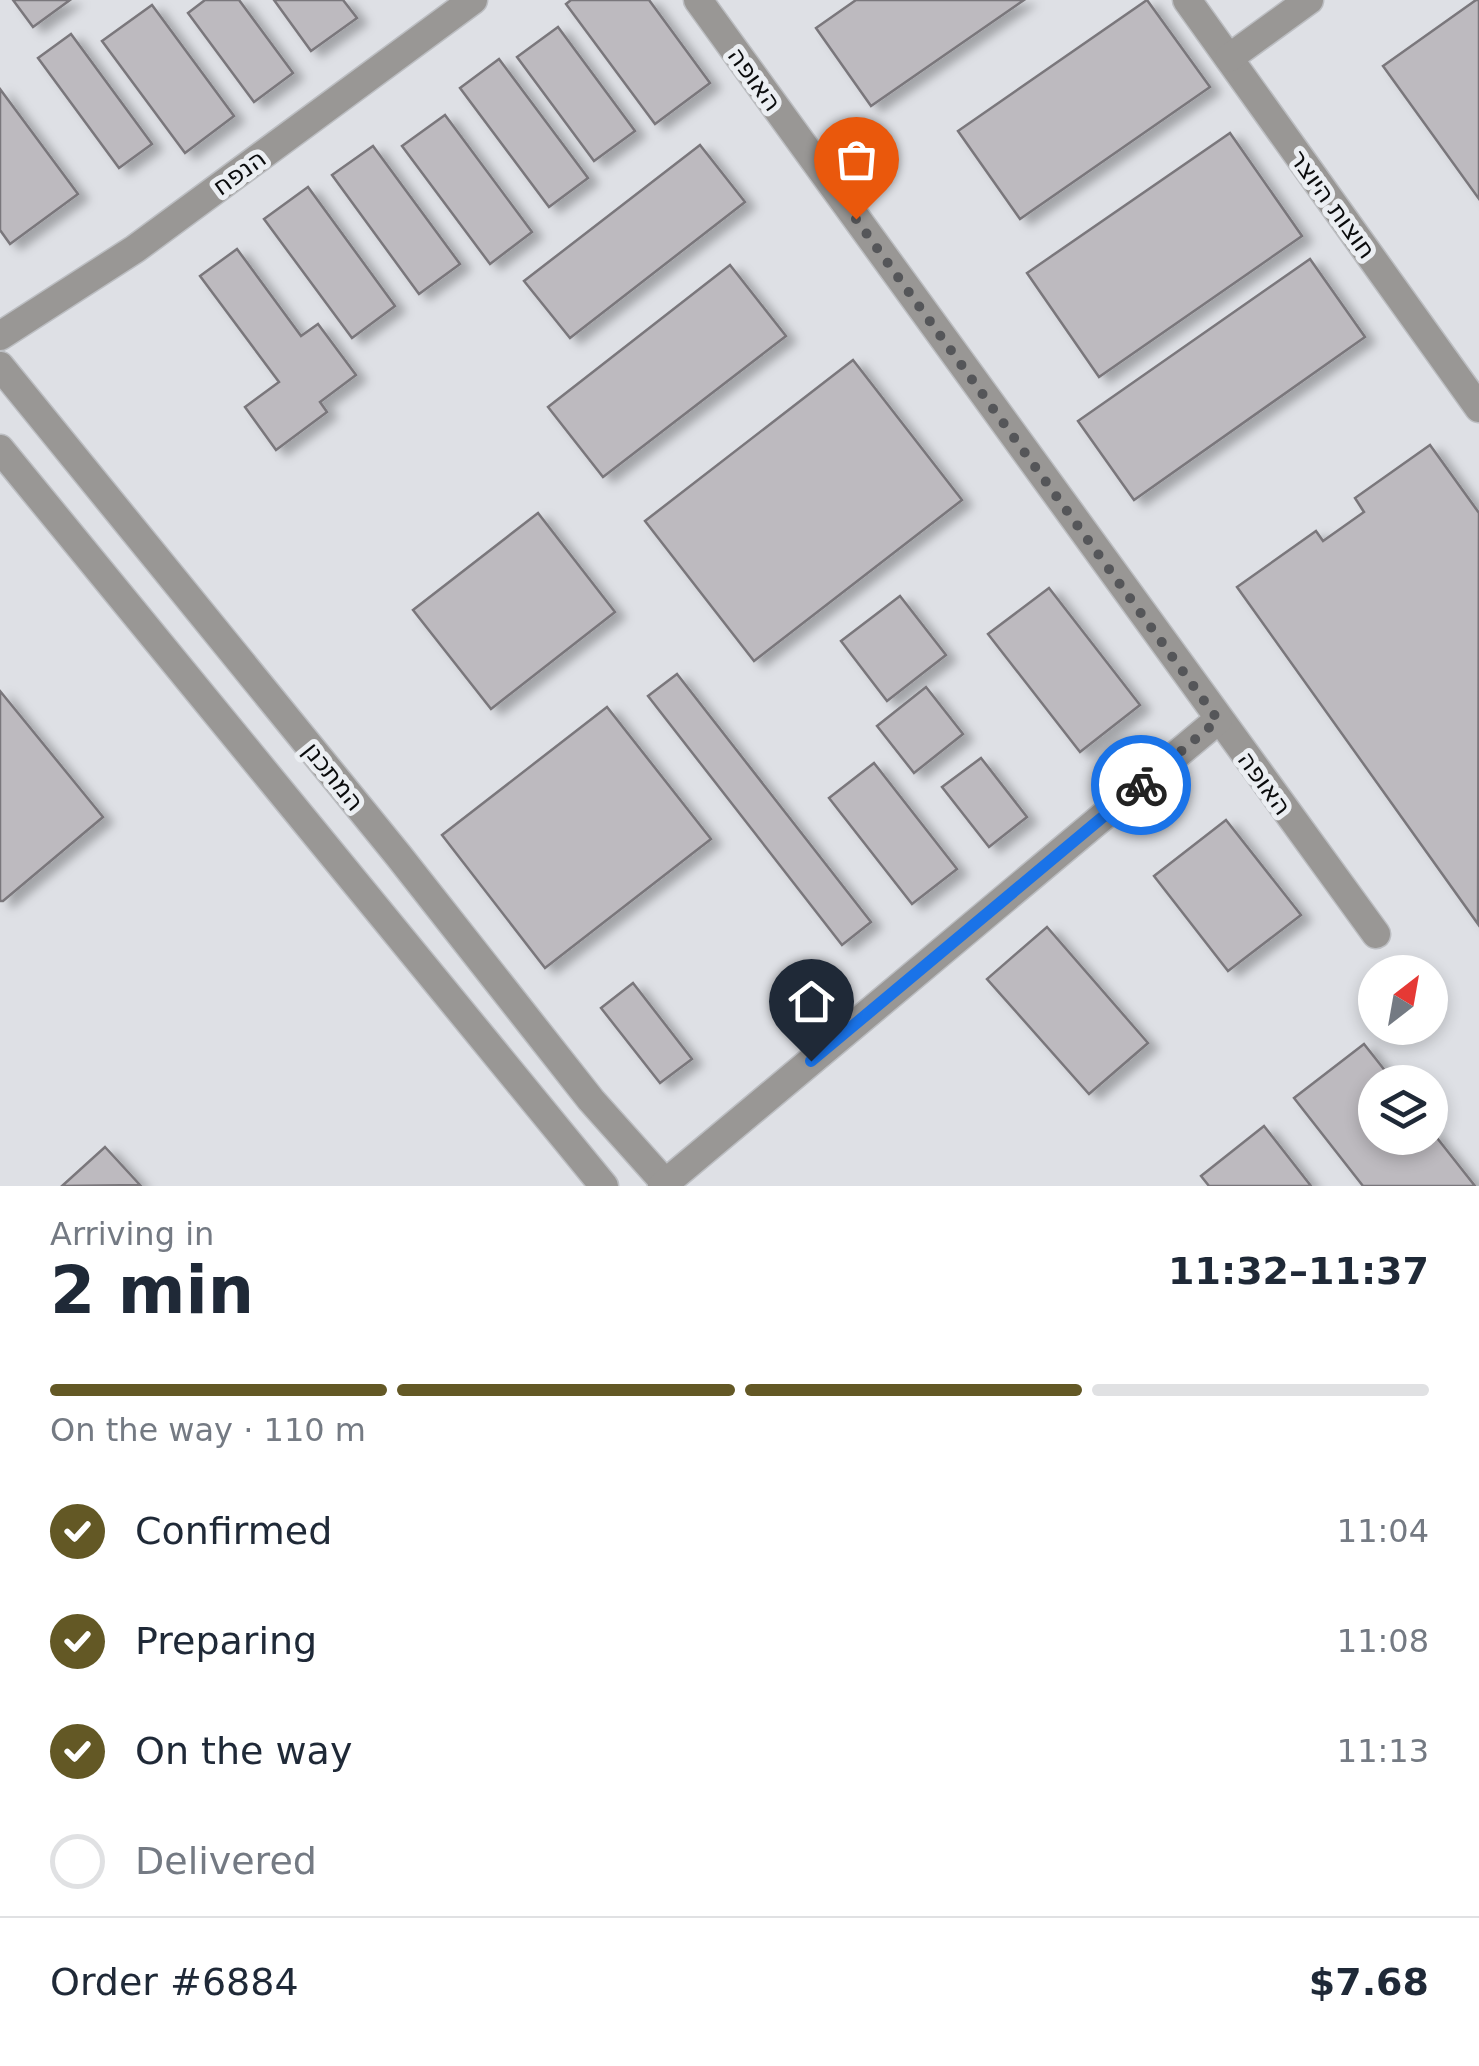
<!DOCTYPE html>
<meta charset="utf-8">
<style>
body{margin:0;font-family:"DejaVu Sans",Heebo,sans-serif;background:#f6f6f7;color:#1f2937;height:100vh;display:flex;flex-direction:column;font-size:38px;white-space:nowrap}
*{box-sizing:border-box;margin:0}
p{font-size:32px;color:#747a83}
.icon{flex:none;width:55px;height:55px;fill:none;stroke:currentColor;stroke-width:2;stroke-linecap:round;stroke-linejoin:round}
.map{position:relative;height:1186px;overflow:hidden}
.panel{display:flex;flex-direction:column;background:#fff;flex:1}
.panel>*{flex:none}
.needle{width:65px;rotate:31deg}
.fabs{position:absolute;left:1358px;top:955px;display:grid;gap:20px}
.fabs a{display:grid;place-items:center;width:90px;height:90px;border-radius:50%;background:#fff;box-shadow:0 5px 15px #0003;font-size:50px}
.pin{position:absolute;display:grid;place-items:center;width:85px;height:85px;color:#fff;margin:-102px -42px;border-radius:50% 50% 50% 0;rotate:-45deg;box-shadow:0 0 10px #0007}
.pin .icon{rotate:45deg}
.courier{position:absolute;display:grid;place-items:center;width:100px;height:100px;margin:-50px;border:8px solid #1a73e8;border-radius:50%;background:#fff;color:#222;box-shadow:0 2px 12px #0007}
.headline em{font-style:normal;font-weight:700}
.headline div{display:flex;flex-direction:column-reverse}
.headline{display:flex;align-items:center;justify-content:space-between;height:170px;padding:0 50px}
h1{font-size:65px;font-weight:700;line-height:75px}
.bar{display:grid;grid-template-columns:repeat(4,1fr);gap:15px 10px;align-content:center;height:120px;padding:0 50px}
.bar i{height:12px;border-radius:8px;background:#e0e1e3}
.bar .selected{background:#635825}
.bar p{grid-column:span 4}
.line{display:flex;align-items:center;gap:25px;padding:0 50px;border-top:2px solid #e0e1e3}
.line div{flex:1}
ol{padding:0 50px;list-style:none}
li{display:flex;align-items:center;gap:30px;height:110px}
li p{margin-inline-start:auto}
li .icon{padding:10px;border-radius:50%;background:#635825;color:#fff;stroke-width:4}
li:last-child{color:#747a83}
li i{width:55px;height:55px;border:5px solid #e0e1e3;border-radius:50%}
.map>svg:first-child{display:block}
</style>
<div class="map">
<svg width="1479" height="1186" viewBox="0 0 1479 1186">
<defs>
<filter id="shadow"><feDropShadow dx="10" dy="5.5" stdDeviation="5" flood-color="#0004"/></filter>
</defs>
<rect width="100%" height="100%" fill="#dee0e5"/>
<g fill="#bdbabf" stroke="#7a777b" stroke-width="2.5" filter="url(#shadow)">
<path d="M 13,0 L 70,0 L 33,27 Z"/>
<path d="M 205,0 L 239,0 L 293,73 L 254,102 L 188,13 Z"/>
<path d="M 274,0 L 343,0 L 357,18 L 311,51 Z"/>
<path d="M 571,0 L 649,0 L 710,83 L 655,124 L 566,4 Z"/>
<path d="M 856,0 L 1024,0 L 871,106 L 816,28 Z"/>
<path d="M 1147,0 L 1210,87 L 1020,219 L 958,131 Z"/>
<path d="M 1476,0 L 1479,0 L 1479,199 L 1383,66 Z"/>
<path d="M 152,5 L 234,116 L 185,153 L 102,41 Z"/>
<path d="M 558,27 L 635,131 L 594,161 L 517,57 Z"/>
<path d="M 71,34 L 152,144 L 119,168 L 38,58 Z"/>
<path d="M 499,59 L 588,178 L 549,207 L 460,88 Z"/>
<path d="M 0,89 L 78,194 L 10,244 L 0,230 Z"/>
<path d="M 445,115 L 532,232 L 490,264 L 402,146 Z"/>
<path d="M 1230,133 L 1302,236 L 1099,377 L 1027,273 Z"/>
<path d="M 700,145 L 745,202 L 570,338 L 524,281 Z"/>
<path d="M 373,146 L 460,264 L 419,294 L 332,175 Z"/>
<path d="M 308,187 L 395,306 L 352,338 L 264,219 Z"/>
<path d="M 237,249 L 301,336 L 318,324 L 356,375 L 320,402 L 327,412 L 276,450 L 245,407 L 279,382 L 200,276 Z"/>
<path d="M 1310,259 L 1365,337 L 1134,500 L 1078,421 Z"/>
<path d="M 730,265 L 786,336 L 603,477 L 548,407 Z"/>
<path d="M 853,360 L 962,500 L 754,661 L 645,521 Z"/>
<path d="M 1430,445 L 1479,513 L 1478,924 L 1237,587 L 1316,531 L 1323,541 L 1364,512 L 1355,498 Z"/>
<path d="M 538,513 L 615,612 L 491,709 L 413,610 Z"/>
<path d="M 1049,588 L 1140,705 L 1080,752 L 988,634 Z"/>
<path d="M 900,596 L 946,655 L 887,701 L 841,641 Z"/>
<path d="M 677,674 L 871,922 L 842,945 L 648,696 Z"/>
<path d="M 926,687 L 963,734 L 914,773 L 877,726 Z"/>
<path d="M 0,691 L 103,817 L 3,901 L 0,901 Z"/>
<path d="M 607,707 L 711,839 L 545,968 L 442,835 Z"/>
<path d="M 981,758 L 1027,817 L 989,847 L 942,787 Z"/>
<path d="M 874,763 L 957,869 L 912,904 L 829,798 Z"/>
<path d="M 1226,820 L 1301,915 L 1228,971 L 1154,876 Z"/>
<path d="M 1047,927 L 1148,1043 L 1089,1094 L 987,979 Z"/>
<path d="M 633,983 L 692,1059 L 660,1083 L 601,1008 Z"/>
<path d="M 1364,1044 L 1394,1082 L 1375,1082 L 1375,1138 L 1430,1138 L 1430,1129 L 1475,1186 L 1363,1186 L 1294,1098 Z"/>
<path d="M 1264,1126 L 1311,1186 L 1209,1186 L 1201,1176 Z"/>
<path d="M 105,1147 L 140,1185 L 62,1186 Z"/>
</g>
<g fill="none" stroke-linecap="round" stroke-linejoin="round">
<defs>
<g id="minor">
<path d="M 698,0 L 1376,934"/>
<path d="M 1187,0 L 1479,408"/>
<path d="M 1229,58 L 1309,0"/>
<path d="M 0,336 L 135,249 L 473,0"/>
<path d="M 0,366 L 398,855 L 591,1100 L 668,1186"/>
<path d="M 0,449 L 604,1186"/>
<path d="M 662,1186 L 1218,720"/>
</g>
</defs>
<use href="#minor" stroke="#bcbec2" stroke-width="31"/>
<use href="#minor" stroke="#999795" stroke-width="28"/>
</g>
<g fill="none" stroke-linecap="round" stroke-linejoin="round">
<path stroke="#555659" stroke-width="10" stroke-dasharray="0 18" d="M 856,219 L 1218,720 L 1141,785"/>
<path stroke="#1a73e8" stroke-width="12" d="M 811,1061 L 1141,785"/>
</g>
<g text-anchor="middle" stroke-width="10" stroke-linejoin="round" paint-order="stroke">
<g font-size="25" fill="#0b0c0d" stroke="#ebeef2">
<text transform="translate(755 79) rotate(54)" y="9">האופה</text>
<text transform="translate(239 172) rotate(-36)" y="9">הנפח</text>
<text transform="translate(1333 204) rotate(54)" y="9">חוצות היוצר</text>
<text transform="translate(334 776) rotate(51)" y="9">המתכנן</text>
<text transform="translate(1265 783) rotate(54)" y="9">האופה</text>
</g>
</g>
</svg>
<div class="fabs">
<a><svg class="needle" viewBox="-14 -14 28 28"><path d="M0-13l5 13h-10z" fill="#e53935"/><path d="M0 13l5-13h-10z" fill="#747a83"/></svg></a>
<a><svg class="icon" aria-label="layers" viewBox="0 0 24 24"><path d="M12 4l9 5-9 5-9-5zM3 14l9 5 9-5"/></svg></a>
</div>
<div class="pin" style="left:856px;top:219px;background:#ea580c"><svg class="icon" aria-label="bag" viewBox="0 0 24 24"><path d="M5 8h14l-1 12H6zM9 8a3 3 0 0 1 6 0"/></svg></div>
<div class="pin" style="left:811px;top:1061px;background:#1f2937"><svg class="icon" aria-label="home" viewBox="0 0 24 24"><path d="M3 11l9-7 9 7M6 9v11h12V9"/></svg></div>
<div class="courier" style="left:1141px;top:785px"><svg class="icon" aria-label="bike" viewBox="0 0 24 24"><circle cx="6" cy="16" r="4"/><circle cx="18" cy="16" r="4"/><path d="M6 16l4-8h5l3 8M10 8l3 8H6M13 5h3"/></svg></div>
</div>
<section class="panel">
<div class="headline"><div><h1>2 min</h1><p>Arriving in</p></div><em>11:32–11:37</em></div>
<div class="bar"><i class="selected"></i><i class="selected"></i><i class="selected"></i><i></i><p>On the way · 110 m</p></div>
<ol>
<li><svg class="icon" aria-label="check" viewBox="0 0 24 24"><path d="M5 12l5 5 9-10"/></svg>Confirmed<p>11:04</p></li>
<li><svg class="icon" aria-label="check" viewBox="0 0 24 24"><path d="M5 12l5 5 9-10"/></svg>Preparing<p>11:08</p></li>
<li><svg class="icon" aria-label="check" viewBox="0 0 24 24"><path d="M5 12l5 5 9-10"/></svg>On the way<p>11:13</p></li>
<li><i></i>Delivered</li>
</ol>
<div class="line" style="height:130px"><div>Order #6884</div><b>$7.68</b></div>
</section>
